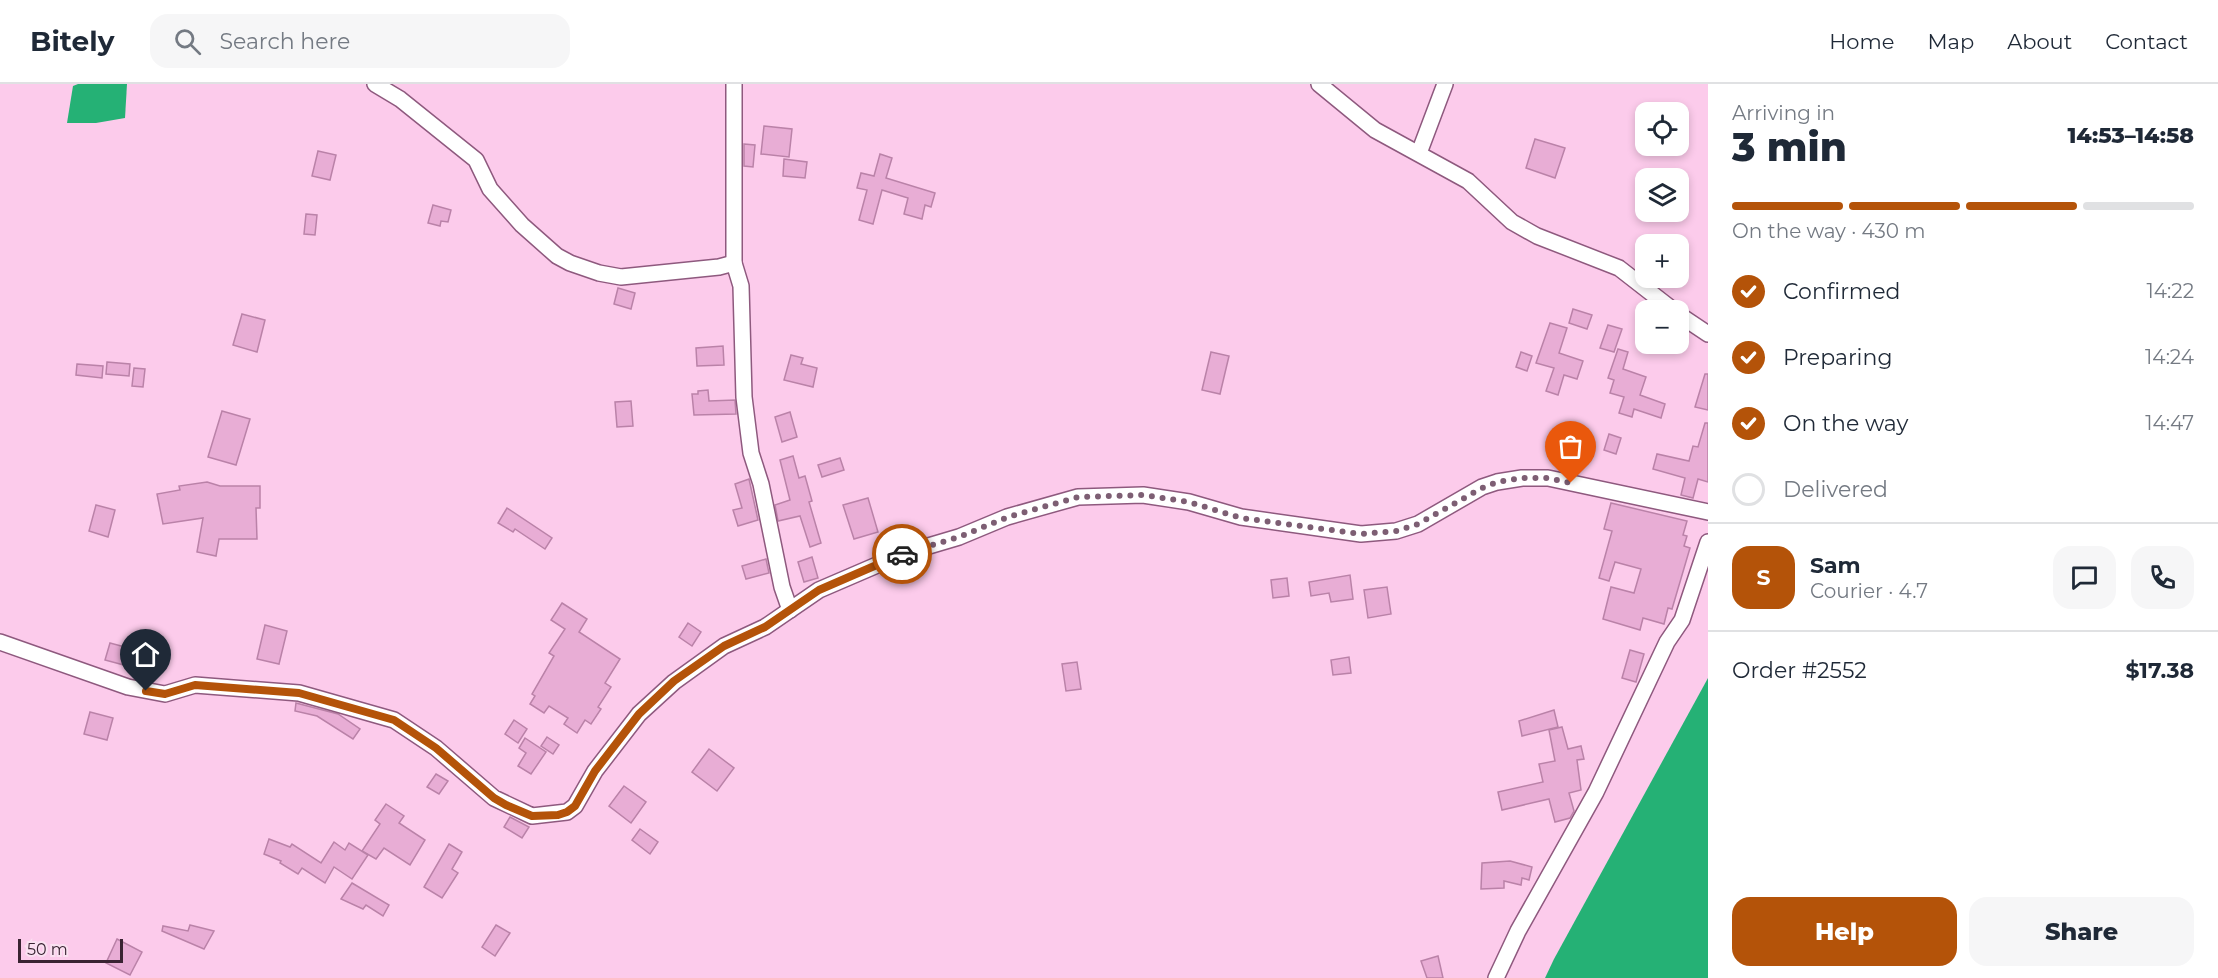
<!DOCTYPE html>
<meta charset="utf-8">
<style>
body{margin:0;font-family:Montserrat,sans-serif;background:#f6f6f7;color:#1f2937;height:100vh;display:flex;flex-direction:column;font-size:22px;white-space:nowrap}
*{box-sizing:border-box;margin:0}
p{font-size:20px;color:#747a83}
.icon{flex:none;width:33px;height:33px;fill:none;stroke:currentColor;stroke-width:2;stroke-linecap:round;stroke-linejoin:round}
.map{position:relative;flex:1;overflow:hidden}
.sheet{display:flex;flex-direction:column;background:#fff;width:510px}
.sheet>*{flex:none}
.controls{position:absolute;left:1635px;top:18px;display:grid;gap:12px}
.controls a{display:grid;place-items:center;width:54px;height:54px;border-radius:12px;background:#fff;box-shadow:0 3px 9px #0003;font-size:30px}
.scale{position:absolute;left:18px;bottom:15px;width:105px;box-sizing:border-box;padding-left:6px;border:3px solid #392332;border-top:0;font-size:16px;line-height:21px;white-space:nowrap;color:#392332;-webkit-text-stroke:4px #fae1f1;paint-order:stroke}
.pin{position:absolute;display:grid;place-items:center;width:51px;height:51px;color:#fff;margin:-62px -26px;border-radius:50% 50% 50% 0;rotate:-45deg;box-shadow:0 0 6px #0007}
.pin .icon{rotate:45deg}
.courier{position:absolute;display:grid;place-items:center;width:60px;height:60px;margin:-30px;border:4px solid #b45309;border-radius:50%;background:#fff;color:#222;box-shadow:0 2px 8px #0007}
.summary em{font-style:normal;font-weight:800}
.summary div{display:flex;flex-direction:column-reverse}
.summary{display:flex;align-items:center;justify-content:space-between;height:102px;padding:0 24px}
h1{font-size:39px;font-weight:800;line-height:45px}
.bar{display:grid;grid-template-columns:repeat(4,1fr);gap:9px 6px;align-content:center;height:72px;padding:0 24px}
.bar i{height:8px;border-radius:4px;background:#e0e1e3}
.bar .current{background:#b45309}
.bar p{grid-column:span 4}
.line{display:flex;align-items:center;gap:15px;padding:0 24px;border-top:2px solid #e0e1e3}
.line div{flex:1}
.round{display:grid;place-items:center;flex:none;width:63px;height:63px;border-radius:18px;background:#f6f6f7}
ol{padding:0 24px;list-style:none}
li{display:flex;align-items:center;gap:18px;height:66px}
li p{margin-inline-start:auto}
li .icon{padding:6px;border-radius:50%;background:#b45309;color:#fff;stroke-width:4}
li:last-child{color:#747a83}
li i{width:33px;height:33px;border:3px solid #e0e1e3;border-radius:50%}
.primary-button{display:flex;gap:12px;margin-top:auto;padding:12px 24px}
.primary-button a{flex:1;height:69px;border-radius:18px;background:#b45309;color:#fff;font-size:24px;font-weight:800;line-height:69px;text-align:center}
.primary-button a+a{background:#f6f6f7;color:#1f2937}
header{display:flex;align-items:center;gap:36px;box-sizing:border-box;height:84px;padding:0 30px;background:#fff;border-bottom:2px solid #e0e1e3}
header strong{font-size:28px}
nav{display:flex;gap:33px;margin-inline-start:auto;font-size:21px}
.search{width:420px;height:54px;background:#f6f6f7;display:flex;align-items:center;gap:15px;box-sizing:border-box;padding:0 21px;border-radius:18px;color:#747a83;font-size:22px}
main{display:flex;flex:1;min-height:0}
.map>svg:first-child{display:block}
</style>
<header>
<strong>Bitely</strong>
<div class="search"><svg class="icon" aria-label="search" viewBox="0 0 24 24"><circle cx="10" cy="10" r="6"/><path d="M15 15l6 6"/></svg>Search here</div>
<nav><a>Home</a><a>Map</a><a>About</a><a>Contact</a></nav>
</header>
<main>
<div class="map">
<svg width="1708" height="894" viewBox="0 0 1708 894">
<rect width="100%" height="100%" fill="#fccbeb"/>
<g fill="#25b175">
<path d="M 78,0 L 127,0 L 125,34 L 96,39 L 67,39 L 73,2 Z"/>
<path d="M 1708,594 L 1708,894 L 1545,894 L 1554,875 Z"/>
</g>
<g fill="#e8add5" stroke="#ba82a8" stroke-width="1.5">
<path d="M 764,42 L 792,45 L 789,73 L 761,70 Z"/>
<path d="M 1535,55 L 1565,64 L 1555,94 L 1526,84 Z"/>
<path d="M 744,60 L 755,61 L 753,83 L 744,82 Z"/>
<path d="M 318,67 L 336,71 L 330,96 L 312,92 Z"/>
<path d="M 880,70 L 892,74 L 886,94 L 935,109 L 931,123 L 925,121 L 922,135 L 904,130 L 908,114 L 882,106 L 873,140 L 859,136 L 867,106 L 857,104 L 861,89 L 874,92 Z"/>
<path d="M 784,75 L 807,78 L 805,94 L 783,92 Z"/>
<path d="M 433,121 L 451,126 L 448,138 L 441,137 L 440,142 L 428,139 Z"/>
<path d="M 306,130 L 317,131 L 315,151 L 304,150 Z"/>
<path d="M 618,204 L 635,209 L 631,225 L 614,220 Z"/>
<path d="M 1573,225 L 1592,231 L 1587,245 L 1569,239 Z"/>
<path d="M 242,230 L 265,236 L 257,268 L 233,261 Z"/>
<path d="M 1550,239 L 1567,244 L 1559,269 L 1583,277 L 1577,295 L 1564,291 L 1558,311 L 1546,307 L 1554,284 L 1536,279 Z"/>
<path d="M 1608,241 L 1622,245 L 1614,268 L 1600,264 Z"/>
<path d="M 723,262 L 724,281 L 697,282 L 696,264 Z"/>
<path d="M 1618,265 L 1628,268 L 1623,285 L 1646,293 L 1640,311 L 1665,320 L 1661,334 L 1634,325 L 1632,333 L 1619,329 L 1624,313 L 1610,309 L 1614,296 L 1608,294 Z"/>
<path d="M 1211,268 L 1229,272 L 1220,310 L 1202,306 Z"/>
<path d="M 1521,268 L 1532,272 L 1527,287 L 1516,283 Z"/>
<path d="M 791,271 L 803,274 L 801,280 L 817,284 L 813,303 L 784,296 Z"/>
<path d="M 107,278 L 130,280 L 129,292 L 106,290 Z"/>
<path d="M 77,280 L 103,282 L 102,294 L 76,291 Z"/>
<path d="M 134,284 L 145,285 L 143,303 L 132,302 Z"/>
<path d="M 1705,290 L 1708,290 L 1708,326 L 1695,323 Z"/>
<path d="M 708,306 L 709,317 L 735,316 L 736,330 L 694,331 L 692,310 L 698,310 L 698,307 Z"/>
<path d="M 631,317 L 633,342 L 617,343 L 615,318 Z"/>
<path d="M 222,327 L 250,335 L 236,381 L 208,373 Z"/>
<path d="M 790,328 L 797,353 L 782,358 L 775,333 Z"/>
<path d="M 1705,339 L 1708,339 L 1708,398 L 1698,395 L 1693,414 L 1681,411 L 1685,394 L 1653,385 L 1657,370 L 1689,377 L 1693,362 L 1698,363 Z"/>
<path d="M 1609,350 L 1621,354 L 1616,370 L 1604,366 Z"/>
<path d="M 793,372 L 799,394 L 805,392 L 812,417 L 809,418 L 821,459 L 810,463 L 800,432 L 778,437 L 775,421 L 790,416 L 780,376 Z"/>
<path d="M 840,374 L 844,386 L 822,393 L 818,381 Z"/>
<path d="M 749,395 L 758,436 L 738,442 L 733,426 L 742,424 L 735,400 Z"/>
<path d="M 207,398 L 220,402 L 260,402 L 260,424 L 256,424 L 257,455 L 219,455 L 216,472 L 197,468 L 203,434 L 163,440 L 157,410 L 180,406 L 179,402 Z"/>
<path d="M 868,414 L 878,448 L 854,455 L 843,421 Z"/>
<path d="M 1611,419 L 1687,437 L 1683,451 L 1687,452 L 1684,462 L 1690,464 L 1672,525 L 1668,524 L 1664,540 L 1643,534 L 1640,546 L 1603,535 L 1611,503 L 1634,509 L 1641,485 L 1615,478 L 1609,497 L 1599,494 L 1612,447 L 1604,445 Z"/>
<path d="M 96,421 L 115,426 L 108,453 L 89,447 Z"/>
<path d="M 507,424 L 552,454 L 545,465 L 515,445 L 513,448 L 498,439 Z"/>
<path d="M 812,473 L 818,494 L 804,498 L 798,478 Z"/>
<path d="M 766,475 L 769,489 L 746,495 L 742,482 Z"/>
<path d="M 1350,491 L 1353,515 L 1331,518 L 1329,509 L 1311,512 L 1309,498 Z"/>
<path d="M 1287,494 L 1289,512 L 1273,514 L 1271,496 Z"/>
<path d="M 1387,503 L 1391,530 L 1368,534 L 1364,506 Z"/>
<path d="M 562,519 L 587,535 L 579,548 L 620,575 L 605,599 L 611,603 L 598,623 L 601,625 L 591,640 L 585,636 L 577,649 L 564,640 L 568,634 L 549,622 L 544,629 L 530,620 L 535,612 L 532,610 L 554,572 L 549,569 L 565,545 L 551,536 Z"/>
<path d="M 688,539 L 701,548 L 692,562 L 679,553 Z"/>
<path d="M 265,541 L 287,547 L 279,580 L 257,575 Z"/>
<path d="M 110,559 L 140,567 L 135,584 L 105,576 Z"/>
<path d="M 1630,566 L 1644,570 L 1636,598 L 1622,594 Z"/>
<path d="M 1349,573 L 1351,589 L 1333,591 L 1331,576 Z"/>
<path d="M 1077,578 L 1081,605 L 1066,607 L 1062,580 Z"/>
<path d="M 296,619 L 338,630 L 360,645 L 353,655 L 317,632 L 295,627 Z"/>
<path d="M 1554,626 L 1558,643 L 1522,652 L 1519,637 Z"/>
<path d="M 90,628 L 113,634 L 107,656 L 84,650 Z"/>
<path d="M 514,636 L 527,645 L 518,659 L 505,650 Z"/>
<path d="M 1562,643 L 1568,665 L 1581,662 L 1584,675 L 1577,676 L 1581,706 L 1569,709 L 1574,727 L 1570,734 L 1555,738 L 1549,715 L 1502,726 L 1498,708 L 1543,698 L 1539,680 L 1555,677 L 1549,646 Z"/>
<path d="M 547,653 L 559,661 L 553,670 L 541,662 Z"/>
<path d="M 525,654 L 546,668 L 531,690 L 518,682 L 526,669 L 519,664 Z"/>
<path d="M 709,665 L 734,684 L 717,707 L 692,688 Z"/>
<path d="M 436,690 L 448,697 L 439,710 L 427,703 Z"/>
<path d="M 624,702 L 646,718 L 631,739 L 609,722 Z"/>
<path d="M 386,720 L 404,732 L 399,739 L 425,756 L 410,781 L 384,764 L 376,775 L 362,767 L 380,740 L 375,736 Z"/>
<path d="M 510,733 L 529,743 L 522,754 L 504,743 Z"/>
<path d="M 640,745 L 658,758 L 650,770 L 632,756 Z"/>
<path d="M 269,755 L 290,763 L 292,760 L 321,779 L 334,758 L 345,766 L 349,759 L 368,771 L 352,795 L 334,783 L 325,799 L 302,784 L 298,790 L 280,779 L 281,777 L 264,770 Z"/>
<path d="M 449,760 L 462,768 L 452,785 L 458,789 L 442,814 L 424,803 Z"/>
<path d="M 1510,777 L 1532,783 L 1529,796 L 1522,794 L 1521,801 L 1504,797 L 1504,804 L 1481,805 L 1482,779 Z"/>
<path d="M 352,799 L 389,821 L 383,832 L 366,821 L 363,825 L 341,815 Z"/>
<path d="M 190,841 L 214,847 L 204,865 L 162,847 L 163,842 L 188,847 Z"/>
<path d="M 496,841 L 510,849 L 495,872 L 482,863 Z"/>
<path d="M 117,855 L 142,868 L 130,891 L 106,879 Z"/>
<path d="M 1438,872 L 1443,894 L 1427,894 L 1421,877 Z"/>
</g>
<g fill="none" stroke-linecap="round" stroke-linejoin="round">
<defs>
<g id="minor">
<path d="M 375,0 L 400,15 L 476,76 L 490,105 L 522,141 L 557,172 L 570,179 L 599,189 L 621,193 L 719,183 L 734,179 L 741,202 L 744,313 L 751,369 L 761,400 L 782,503 L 790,526"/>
<path d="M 734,0 L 734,179"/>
<path d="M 1319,0 L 1375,46 L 1468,97 L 1512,138 L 1537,152 L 1619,184 L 1673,226"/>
<path d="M 1419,69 L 1445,0"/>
<path d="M 1678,230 L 1708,250"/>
<path d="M 0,558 L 128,603 L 165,610 L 195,601 L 299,609 L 394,636 L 436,664 L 494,714 L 532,732 L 567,728 L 575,722 L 595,687 L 639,630 L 674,598 L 724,562 L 765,543 L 819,506 L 905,469 L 959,453 L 1007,433 L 1078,413 L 1143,411 L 1189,418 L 1241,433 L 1361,450 L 1396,447 L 1418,440 L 1482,403 L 1497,398 L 1522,394 L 1548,394 L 1708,428"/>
<path d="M 1496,894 L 1518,847 L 1596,708 L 1667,558 L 1682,536 L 1708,458"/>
</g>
</defs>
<use href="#minor" stroke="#8e597e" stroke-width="18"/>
<use href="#minor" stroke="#fff" stroke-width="15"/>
</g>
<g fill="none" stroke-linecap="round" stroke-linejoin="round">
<path stroke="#7d5e73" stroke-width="6" stroke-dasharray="0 10.8" d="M 902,470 L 959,453 L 1008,433 L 1078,413 L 1143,411 L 1189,418 L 1241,434 L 1361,450 L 1396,447 L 1418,440 L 1482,404 L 1497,398 L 1522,394 L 1548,394 L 1571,399"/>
<path stroke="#b45309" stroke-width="8" d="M 146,607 L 165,610 L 195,601 L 299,609 L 394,636 L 436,664 L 494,714 L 506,721 L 532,732 L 558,731 L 567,728 L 575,722 L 595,687 L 639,630 L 674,597 L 724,562 L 765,543 L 819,506 L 902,470"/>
</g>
</svg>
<div class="controls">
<a><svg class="icon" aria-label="locate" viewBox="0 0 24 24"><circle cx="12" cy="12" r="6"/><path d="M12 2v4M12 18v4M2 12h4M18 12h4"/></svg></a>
<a><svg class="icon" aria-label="layers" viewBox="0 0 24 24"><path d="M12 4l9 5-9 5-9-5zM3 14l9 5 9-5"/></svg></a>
<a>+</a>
<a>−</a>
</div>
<div class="scale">50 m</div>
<div class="pin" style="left:1571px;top:399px;background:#ea580c"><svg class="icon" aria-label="bag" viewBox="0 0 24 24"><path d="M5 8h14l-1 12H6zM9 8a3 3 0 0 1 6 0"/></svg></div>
<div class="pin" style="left:146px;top:607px;background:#1f2937"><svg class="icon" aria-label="home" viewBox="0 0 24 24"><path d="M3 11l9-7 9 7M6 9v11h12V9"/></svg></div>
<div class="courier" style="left:902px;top:470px"><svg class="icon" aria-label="car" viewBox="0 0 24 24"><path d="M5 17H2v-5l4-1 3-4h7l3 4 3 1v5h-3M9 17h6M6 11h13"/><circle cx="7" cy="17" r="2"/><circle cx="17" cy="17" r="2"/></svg></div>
</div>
<section class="sheet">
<div class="summary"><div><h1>3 min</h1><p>Arriving in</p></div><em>14:53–14:58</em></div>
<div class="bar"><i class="current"></i><i class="current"></i><i class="current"></i><i></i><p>On the way · 430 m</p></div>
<ol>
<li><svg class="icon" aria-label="check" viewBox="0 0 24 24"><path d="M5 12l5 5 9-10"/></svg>Confirmed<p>14:22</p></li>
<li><svg class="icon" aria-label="check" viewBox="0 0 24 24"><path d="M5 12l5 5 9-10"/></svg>Preparing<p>14:24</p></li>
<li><svg class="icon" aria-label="check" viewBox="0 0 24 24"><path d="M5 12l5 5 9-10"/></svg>On the way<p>14:47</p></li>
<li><i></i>Delivered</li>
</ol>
<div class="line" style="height:108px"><b class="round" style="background:#b45309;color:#fff">S</b><div><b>Sam</b><p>Courier · 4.7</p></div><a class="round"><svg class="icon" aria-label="chat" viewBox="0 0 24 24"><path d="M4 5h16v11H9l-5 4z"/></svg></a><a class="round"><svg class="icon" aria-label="phone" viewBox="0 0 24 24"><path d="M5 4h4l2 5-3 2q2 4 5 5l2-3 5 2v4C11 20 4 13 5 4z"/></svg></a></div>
<div class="line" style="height:78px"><div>Order #2552</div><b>$17.38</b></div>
<div class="primary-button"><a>Help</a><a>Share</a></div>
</section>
</main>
